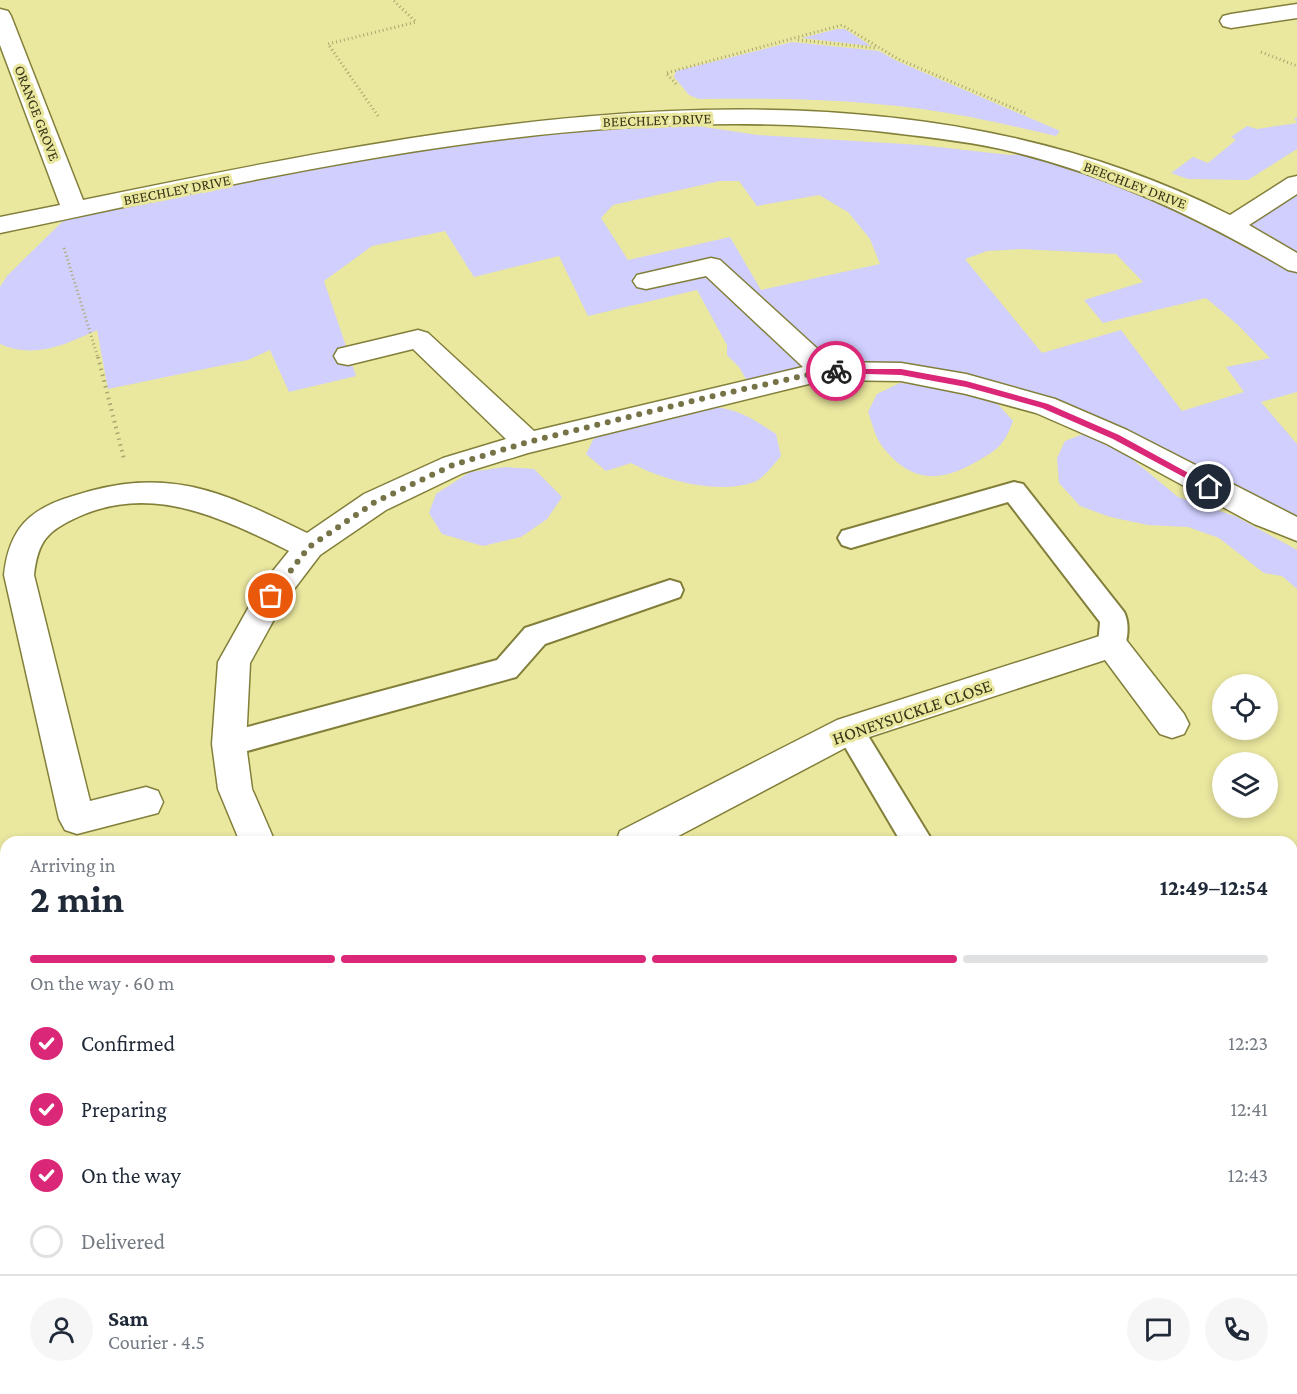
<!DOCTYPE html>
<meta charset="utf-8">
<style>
body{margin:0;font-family:"Crimson Pro",serif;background:#f6f6f7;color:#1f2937;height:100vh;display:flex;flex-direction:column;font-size:22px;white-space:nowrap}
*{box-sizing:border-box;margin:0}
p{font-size:20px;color:#747a83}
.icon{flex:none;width:33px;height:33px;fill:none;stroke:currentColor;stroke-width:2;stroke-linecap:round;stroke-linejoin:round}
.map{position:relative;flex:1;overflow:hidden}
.side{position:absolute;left:0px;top:836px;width:1298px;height:560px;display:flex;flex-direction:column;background:#fff;border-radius:18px 18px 0 0;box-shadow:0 3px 9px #0003}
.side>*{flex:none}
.tools{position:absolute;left:1212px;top:674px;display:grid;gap:12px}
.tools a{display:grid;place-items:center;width:66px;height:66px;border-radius:50%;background:#fff;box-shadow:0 3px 9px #0003;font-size:30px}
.pin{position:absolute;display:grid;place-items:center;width:51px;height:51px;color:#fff;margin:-26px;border:3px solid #fff;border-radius:50%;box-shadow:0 2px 6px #0007}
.courier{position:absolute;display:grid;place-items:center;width:60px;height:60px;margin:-30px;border:4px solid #db2777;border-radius:50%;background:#fff;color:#222;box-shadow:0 2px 8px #0007}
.summary em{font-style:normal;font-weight:700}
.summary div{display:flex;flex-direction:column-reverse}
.summary{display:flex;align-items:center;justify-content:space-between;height:102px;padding:0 30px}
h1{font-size:39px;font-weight:700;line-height:45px}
.bar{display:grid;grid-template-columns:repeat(4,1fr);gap:9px 6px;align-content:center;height:72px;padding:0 30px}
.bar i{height:8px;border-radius:4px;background:#e0e1e3}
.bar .active{background:#db2777}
.bar p{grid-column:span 4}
.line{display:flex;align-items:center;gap:15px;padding:0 30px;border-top:2px solid #e0e1e3}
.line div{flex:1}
.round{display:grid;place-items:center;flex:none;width:63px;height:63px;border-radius:32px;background:#f6f6f7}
ol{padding:0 30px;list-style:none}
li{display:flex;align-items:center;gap:18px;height:66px}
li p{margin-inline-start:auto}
li .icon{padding:6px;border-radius:50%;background:#db2777;color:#fff;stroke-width:4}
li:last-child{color:#747a83}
li i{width:33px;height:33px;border:3px solid #e0e1e3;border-radius:50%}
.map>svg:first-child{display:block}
</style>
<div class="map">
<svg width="1297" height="1394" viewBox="0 0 1297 1394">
<rect width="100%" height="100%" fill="#eae79f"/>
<path fill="#e1de8e" d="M 0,888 L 6,932 L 6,1206 L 0,1215 Z"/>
<g fill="#d0cffe" fill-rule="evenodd">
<path d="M 837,29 L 845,29 L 871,46 L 802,38 Z"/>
<path d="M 792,42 L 879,51 L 897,61 L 1060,131 L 1056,136 C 1012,126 967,115 922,109 C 848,99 774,98 699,99 L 689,95 L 674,77 L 676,71 Z"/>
<path d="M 1294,118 L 1297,118 L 1297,149 L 1248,180 L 1188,179 L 1171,173 L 1193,157 L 1208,163 L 1236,140 L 1231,137 L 1247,126 L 1257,129 L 1297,123 Z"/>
<path d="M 650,119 L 758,135 L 920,145 L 1010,155 L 1043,154 L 1230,226 L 1297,183 L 1297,392 L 1261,402 L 1297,444 L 1297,530 L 1116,437 L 967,384 L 825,371 L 751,388 L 739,367 L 727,355 L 727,345 L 697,290 L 588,316 L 559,256 L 474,277 L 445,231 L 372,246 L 324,281 L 356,376 L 289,392 L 270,350 L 248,360 L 108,389 L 97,330 C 65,345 34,359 0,344 L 0,287 L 7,276 L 74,210 L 398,147 ZM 720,181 L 739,181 L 757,206 L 819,195 L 848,212 L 870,239 L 880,264 L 761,290 L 730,237 L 628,260 L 601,218 L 613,205 ZM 1021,249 L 1116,254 L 1143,282 L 1084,300 L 1103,323 L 1206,298 L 1238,325 L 1270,358 L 1226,367 L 1244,392 L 1182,411 L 1121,330 L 1042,353 L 965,259 L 987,251 Z"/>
<path d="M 900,383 L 953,388 L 995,401 L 1013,421 C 1004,446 997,450 974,463 C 937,484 909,481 882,446 C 875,437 872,422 868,412 L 877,394 Z"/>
<path d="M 699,405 C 735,408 746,414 776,434 L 781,456 C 774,464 764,478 754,482 C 718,495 662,480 631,463 L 606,471 L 586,454 L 594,438 L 631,421 Z"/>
<path d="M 1086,433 L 1114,444 L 1178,497 L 1235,516 L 1297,550 L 1297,589 L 1282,576 L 1264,573 L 1219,538 L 1188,527 L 1148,525 L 1110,517 L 1080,506 L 1059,483 L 1057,458 L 1065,441 Z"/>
<path d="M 505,467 L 534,469 L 562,497 L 547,519 L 521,537 L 483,546 L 442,534 L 429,513 L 436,494 L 470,472 Z"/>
</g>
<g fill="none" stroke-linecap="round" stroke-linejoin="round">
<defs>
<g id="lane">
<path d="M 1014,482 L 1023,484 L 1124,612 C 1130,624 1128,641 1122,653 L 1112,656 L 1102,653 L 1098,645 L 1100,622 L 1008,502 L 851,548 L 842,545 L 838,538 L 842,531 Z"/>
<path d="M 670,580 L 680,583 L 683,590 L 680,597 L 545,644 L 516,677 L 229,756 L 219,753 L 214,744 L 219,735 L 229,732 L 497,660 L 525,628 Z"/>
<path d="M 849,718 L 859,721 L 933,842 L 901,842 L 835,730 L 839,721 Z"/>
</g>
<g id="street">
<path d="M 1297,4 L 1297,18 L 1231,28 L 1223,26 L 1220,21 L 1223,16 L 1231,14 Z"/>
<path d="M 0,9 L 8,11 L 11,16 L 83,200 C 453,124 875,35 1230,215 L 1288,178 L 1297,176 L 1297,194 L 1249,225 L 1297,253 L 1297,272 L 1288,270 C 1196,216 1105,173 1001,149 C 960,140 918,136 876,131 C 581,101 287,173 0,233 L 0,217 L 60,205 L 0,45 Z"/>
<path d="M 711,258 L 720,260 L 832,362 L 901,363 L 966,374 L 1055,399 L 1127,430 L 1297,517 L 1297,541 L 1254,524 L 1107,444 L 1036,413 L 966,394 L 901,381 L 825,380 L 528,453 L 463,473 L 386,510 L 320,555 L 282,605 L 250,663 L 246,744 L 252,789 L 275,842 L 240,842 L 218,789 L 212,744 L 218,662 L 260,587 L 289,551 C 222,518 152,483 78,517 C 47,531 38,541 34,575 L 90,801 L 146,787 L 158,791 L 163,802 L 158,813 L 77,834 L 65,830 L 59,819 L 4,575 C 9,529 29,509 73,496 C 168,465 221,491 307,533 L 364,494 L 443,458 L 506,439 L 413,349 L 348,365 L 338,363 L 334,356 L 338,349 L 418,330 L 428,333 L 534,431 L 803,367 L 706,276 L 646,289 L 637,287 L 633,281 L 637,275 Z"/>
<path d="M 1112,632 L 1123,636 L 1184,714 L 1189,724 L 1184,734 L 1172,738 L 1160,734 L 1105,660 L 860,740 L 667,842 L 616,842 L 620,831 L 837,720 Z"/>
<path d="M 1297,1074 L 1297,1115 L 1292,1117 L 1292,1076 Z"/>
<path d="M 6,1245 L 6,1295 L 0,1297 L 0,1247 Z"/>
<path d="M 648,1389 L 692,1389 L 694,1394 L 650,1394 Z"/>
<path d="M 731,1389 L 784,1389 L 782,1394 L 729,1394 Z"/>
<path d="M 1208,1389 L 1256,1389 L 1258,1394 L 1210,1394 Z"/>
</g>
</defs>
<use href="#lane" stroke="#827f3a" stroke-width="4"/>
<use href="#street" stroke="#827f3a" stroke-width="3"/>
<g stroke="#a9a66e" stroke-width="3" stroke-dasharray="1 3" stroke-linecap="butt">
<path d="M 798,40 L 877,48"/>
<path d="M 1261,52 L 1297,66"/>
<path d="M 676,84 L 666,73 L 842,25 L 898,59 L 1025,113"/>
<path d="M 378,116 L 328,44 L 416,22 L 393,0"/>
<path d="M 64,248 L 98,358"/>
</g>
<path stroke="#a9a66e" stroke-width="4" stroke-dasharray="1.5 4.5" stroke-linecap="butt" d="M 98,357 L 124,459"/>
<use href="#lane" fill="#fff" fill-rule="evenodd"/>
<use href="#street" fill="#fff" fill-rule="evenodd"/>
</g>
<path fill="#db2777" d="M 836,369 L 901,369 L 966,381 L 1048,404 L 1119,435 L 1214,487 L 1206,489 L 1113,439 L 1042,408 L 966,387 L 901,375 L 833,373 Z"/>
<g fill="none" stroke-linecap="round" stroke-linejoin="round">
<path stroke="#767347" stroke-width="6" stroke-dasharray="0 10.8" d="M 271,596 L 309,547 L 375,502 L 453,465 L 528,442 L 709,397 L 825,371 L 836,371"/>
</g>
<g text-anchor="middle" stroke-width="6" stroke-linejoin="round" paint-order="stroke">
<g font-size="15" fill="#373518" stroke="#eae79f">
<text transform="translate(37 113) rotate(69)" y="5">ORANGE GROVE</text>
<text transform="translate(657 120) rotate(-2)" y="5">BEECHLEY DRIVE</text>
<text transform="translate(1135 185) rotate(21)" y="5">BEECHLEY DRIVE</text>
<text transform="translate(177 190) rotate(-11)" y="5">BEECHLEY DRIVE</text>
</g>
<g font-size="18" fill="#373518" stroke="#eae79f">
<text transform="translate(912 712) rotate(-19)" y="6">HONEYSUCKLE CLOSE</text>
</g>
</g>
</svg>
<div class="tools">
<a><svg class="icon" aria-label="locate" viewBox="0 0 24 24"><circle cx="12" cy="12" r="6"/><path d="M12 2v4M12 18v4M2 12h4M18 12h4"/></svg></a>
<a><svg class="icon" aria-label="layers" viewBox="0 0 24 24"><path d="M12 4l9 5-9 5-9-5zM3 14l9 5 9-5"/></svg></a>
</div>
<div class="pin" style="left:271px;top:596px;background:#ea580c"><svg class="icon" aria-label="bag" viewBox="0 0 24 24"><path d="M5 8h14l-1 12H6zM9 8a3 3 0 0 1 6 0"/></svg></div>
<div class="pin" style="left:1209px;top:487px;background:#1f2937"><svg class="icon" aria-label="home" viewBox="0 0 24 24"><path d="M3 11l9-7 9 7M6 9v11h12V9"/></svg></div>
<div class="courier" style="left:836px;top:371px"><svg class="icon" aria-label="bike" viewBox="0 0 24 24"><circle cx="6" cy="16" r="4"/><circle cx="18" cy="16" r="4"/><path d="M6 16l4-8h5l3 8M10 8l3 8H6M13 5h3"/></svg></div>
<section class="side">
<div class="summary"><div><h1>2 min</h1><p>Arriving in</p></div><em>12:49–12:54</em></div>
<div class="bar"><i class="active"></i><i class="active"></i><i class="active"></i><i></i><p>On the way · 60 m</p></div>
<ol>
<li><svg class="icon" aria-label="check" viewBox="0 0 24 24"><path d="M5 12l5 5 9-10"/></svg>Confirmed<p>12:23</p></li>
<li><svg class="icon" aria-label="check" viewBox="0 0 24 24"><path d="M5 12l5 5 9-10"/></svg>Preparing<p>12:41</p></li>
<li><svg class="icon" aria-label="check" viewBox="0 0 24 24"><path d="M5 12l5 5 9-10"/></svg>On the way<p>12:43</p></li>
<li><i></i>Delivered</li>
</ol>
<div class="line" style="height:108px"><a class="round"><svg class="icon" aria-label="person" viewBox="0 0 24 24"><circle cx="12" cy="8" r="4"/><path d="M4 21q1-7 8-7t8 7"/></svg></a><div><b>Sam</b><p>Courier · 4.5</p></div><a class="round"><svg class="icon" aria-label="chat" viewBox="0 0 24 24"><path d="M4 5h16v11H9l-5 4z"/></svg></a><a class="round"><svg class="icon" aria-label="phone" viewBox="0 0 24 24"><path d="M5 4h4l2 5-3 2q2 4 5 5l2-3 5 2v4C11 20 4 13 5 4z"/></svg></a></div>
</section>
</div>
